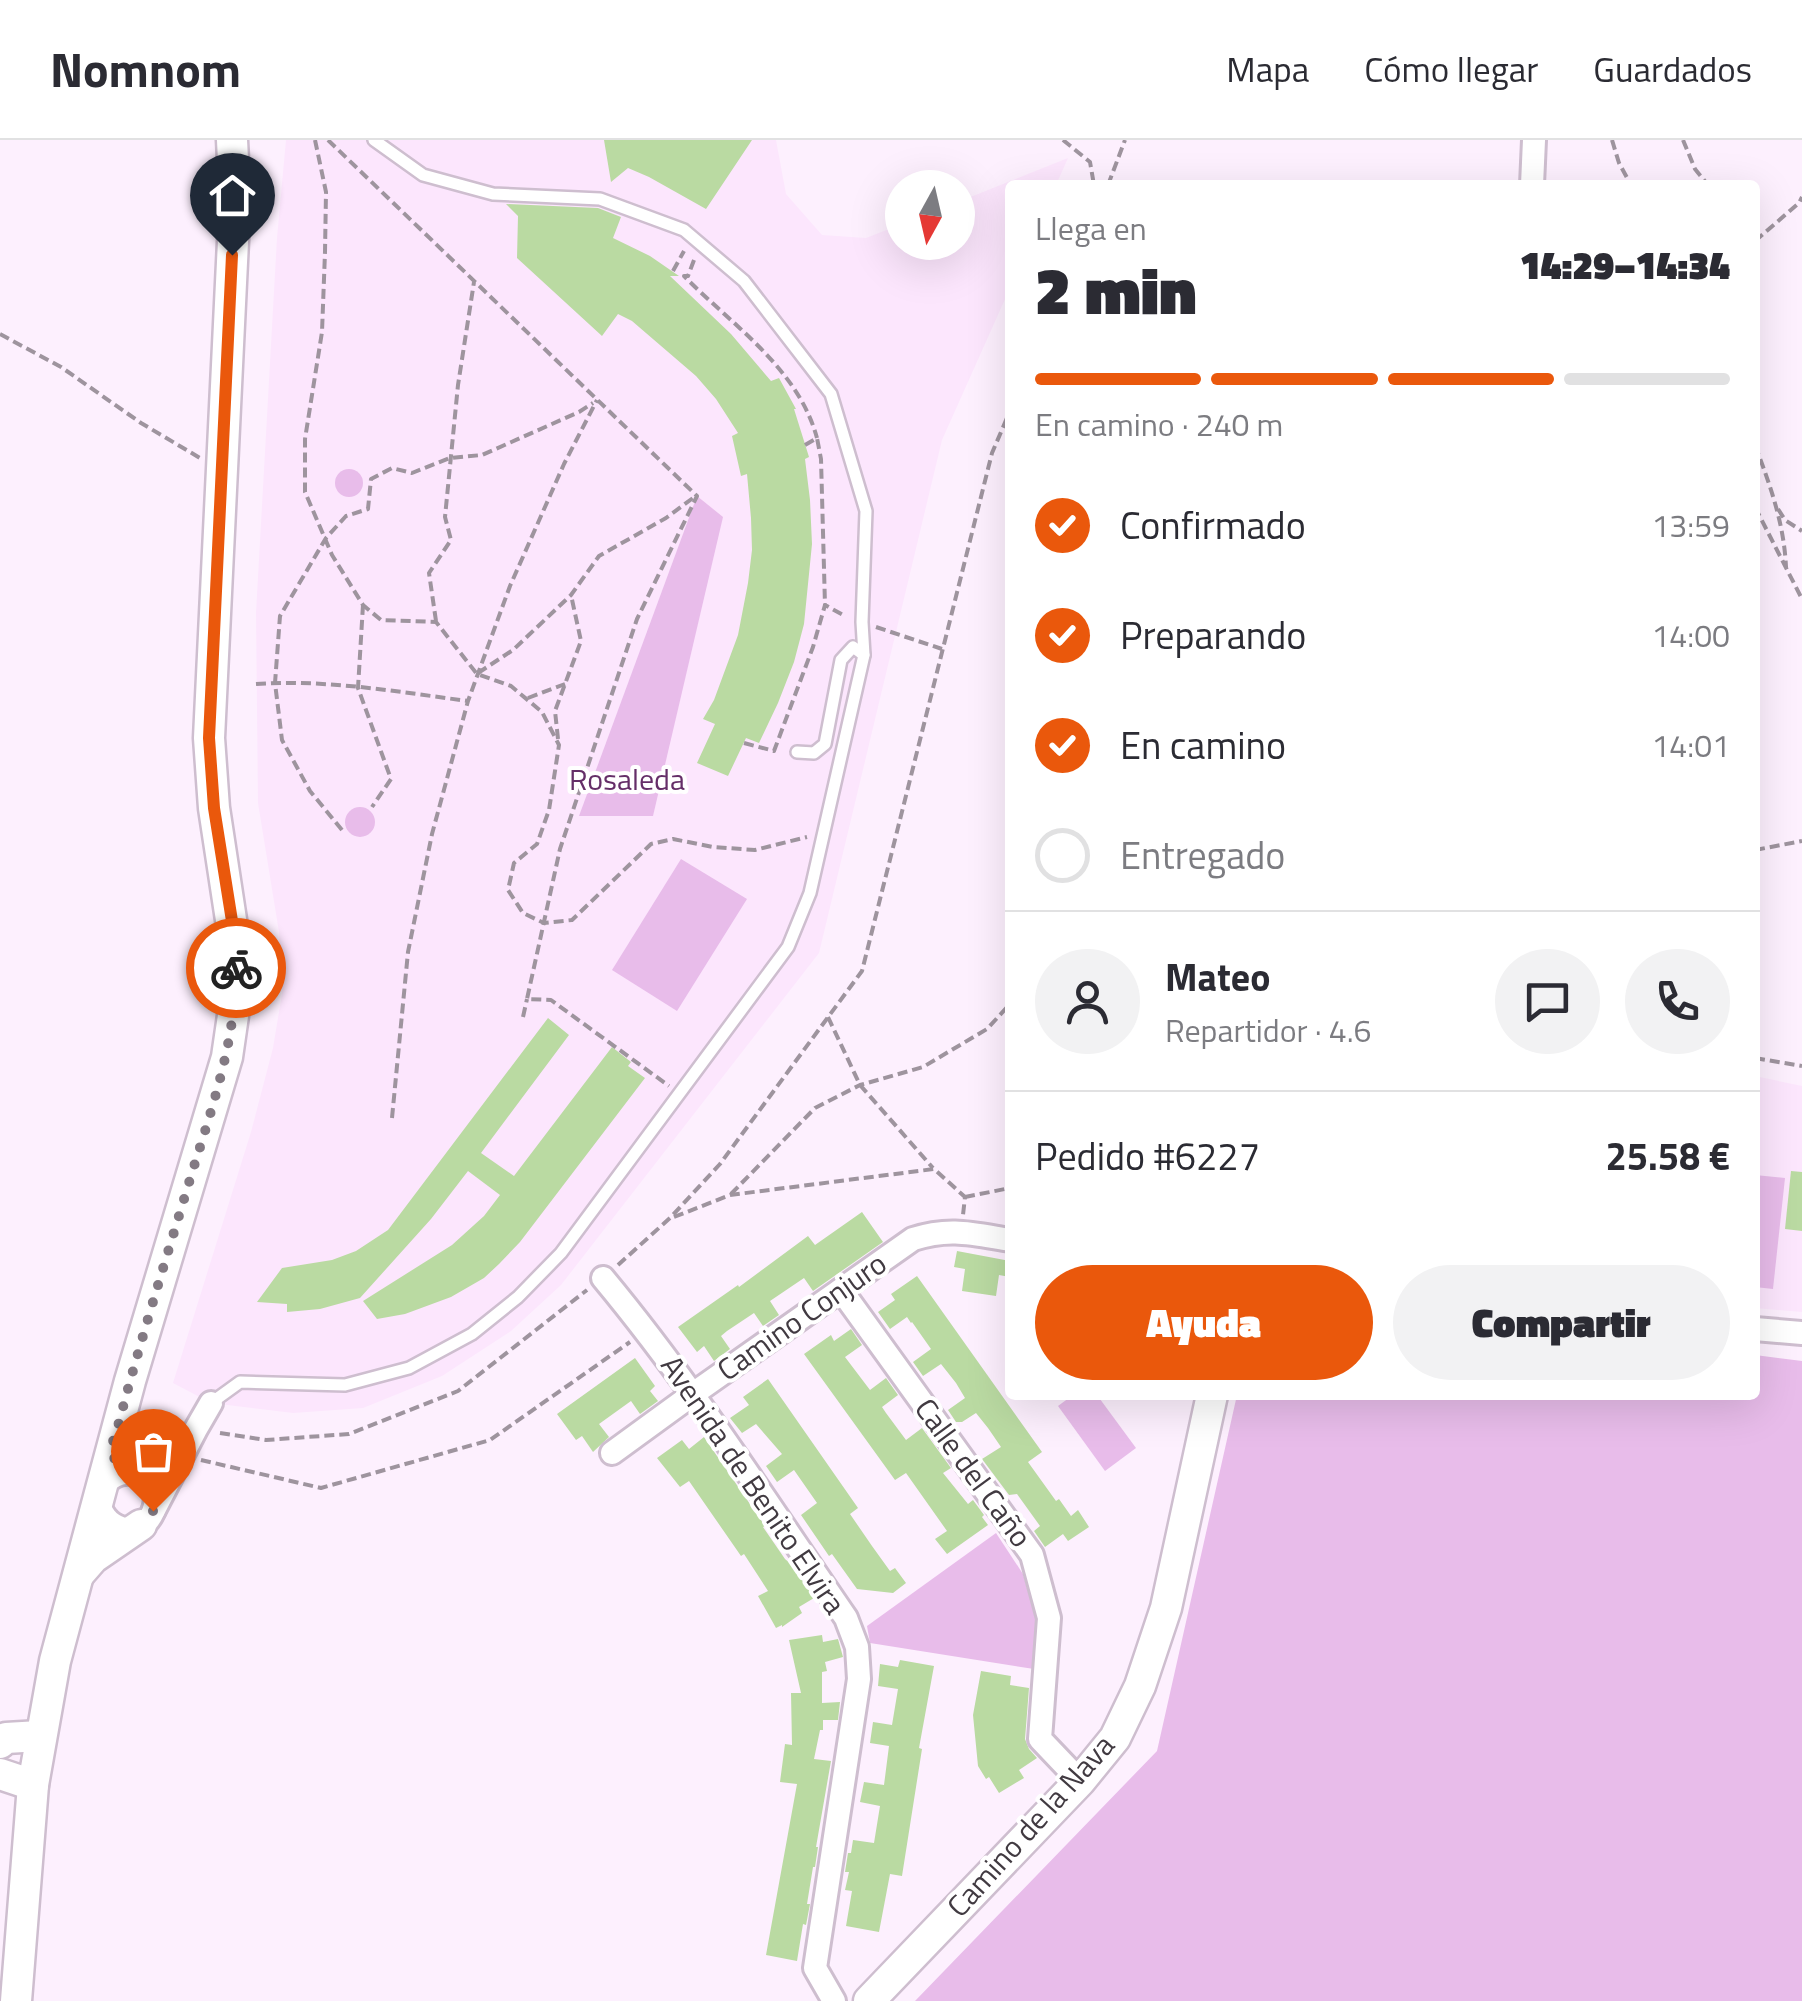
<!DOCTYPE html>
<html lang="es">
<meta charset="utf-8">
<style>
body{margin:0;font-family:"Titillium Web",sans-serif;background:#f2f2f3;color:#2b2b33;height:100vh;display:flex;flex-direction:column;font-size:38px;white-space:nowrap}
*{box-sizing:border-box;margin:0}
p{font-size:32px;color:#7c7c81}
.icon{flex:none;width:55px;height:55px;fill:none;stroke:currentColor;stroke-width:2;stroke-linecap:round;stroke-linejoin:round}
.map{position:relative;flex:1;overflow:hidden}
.drawer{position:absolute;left:1005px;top:40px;width:755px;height:1220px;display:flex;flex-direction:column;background:#fff;border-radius:10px;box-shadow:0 10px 40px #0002}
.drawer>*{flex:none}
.needle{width:65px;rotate:188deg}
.controls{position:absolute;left:885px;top:30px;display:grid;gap:20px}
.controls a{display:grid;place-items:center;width:90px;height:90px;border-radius:50%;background:#fff;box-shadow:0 10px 40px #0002;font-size:50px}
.pin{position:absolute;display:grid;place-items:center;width:85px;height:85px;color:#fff;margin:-102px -42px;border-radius:50% 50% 50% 0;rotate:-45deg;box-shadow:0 0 10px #0007}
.pin .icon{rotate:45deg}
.courier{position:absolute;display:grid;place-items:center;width:100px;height:100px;margin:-50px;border:8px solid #ea580c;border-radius:50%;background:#fff;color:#222;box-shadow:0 2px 12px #0007}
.headline em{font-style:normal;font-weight:800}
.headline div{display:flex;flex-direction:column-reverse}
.headline{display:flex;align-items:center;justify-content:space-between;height:170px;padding:0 30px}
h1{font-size:65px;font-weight:800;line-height:75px}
.bar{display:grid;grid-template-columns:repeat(4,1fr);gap:15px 10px;align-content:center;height:120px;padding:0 30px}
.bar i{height:12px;border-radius:8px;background:#e1e1e2}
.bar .current{background:#ea580c}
.bar p{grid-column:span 4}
.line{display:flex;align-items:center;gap:25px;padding:0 30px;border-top:2px solid #e1e1e2}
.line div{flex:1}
.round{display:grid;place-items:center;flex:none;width:105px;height:105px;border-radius:52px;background:#f2f2f3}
ol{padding:0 30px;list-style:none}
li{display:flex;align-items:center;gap:30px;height:110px}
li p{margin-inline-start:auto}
li .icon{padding:10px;border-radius:50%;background:#ea580c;color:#fff;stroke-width:4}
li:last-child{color:#7c7c81}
li i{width:55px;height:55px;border:5px solid #e1e1e2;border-radius:50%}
.action{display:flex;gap:20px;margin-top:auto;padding:20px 30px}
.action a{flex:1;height:115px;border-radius:60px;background:#ea580c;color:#fff;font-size:40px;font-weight:800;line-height:115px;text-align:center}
.action a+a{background:#f2f2f3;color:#2b2b33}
header{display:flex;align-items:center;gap:60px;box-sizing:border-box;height:140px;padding:0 50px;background:#fff;border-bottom:2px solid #e1e1e2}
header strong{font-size:48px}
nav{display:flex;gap:55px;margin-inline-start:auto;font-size:35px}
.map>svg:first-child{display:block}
</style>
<header>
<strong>Nomnom</strong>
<nav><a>Mapa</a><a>Cómo llegar</a><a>Guardados</a></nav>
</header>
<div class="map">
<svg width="1802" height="1861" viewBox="0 0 1802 1861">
<rect width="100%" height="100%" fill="#fdf0fe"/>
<g fill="#fce6fd">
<path d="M 286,0 L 776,0 L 786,54 L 822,95 L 866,98 L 902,84 L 902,102 L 958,102 L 958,62 L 1068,18 L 1056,45 L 1010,45 L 1010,148 L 942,300 L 819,813 L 561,1145 L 511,1191 L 442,1236 L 363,1268 L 293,1273 L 211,1263 L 173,1243 L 251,992 L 273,908 L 282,854 L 279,792 L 258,663 L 256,473 L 277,98 Z"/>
<path d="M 1755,936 L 1802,946 L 1802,1172 L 1755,1168 Z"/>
</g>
<g fill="#e8bcea">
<circle cx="349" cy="343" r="14"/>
<path d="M 697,356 L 723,377 L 653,676 L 579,676 Z"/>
<circle cx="360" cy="682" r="15"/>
<path d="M 681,719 L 747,759 L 677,871 L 612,830 Z"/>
<path d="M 1755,1035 L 1785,1038 L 1773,1149 L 1755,1147 Z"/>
<path d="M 1755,1215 L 1802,1221 L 1802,1861 L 915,1861 L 1157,1611 L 1237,1255 L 1755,1255 Z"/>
<path d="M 1073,1255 L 1097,1255 L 1136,1308 L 1105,1331 L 1058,1266 Z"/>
<path d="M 996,1393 L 1023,1434 L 1036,1480 L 1034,1529 L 870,1503 L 867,1486 Z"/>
</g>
<g fill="#badaa2">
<path d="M 604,0 L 752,0 L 706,69 L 649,37 L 628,28 L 611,42 Z"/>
<path d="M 506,64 L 598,68 L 621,77 L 613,98 L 650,116 L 679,136 L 670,136 L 731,194 L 771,241 L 779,238 L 796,269 L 794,269 L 809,317 L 805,319 L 810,360 L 812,404 L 804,484 L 794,522 L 778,563 L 759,603 L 746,598 L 728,636 L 697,623 L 715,584 L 703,579 L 714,560 L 738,495 L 748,443 L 752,410 L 751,378 L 747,334 L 741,336 L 732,296 L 738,293 L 716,259 L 696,236 L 632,181 L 618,174 L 602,196 L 517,118 L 518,76 Z"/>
<path d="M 548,878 L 569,895 L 481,1013 L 514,1036 L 612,907 L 631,922 L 628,926 L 645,938 L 520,1102 L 499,1124 L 484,1138 L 451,1157 L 405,1174 L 377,1179 L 363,1161 L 452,1105 L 484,1076 L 500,1055 L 468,1031 L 431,1079 L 360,1158 L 320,1169 L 287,1172 L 287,1164 L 257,1162 L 282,1128 L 332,1120 L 356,1111 L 388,1090 Z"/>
<path d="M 1791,1031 L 1802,1032 L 1802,1091 L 1785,1089 Z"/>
<path d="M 862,1072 L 883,1102 L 813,1151 L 804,1138 L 770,1161 L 779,1175 L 763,1186 L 754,1173 L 727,1191 L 721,1196 L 730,1209 L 714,1221 L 704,1206 L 697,1212 L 678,1187 L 738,1145 L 739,1147 L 808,1096 L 815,1105 Z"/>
<path d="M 957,1111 L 1010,1121 L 1010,1137 L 999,1135 L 996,1156 L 962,1151 L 965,1129 L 954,1127 Z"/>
<path d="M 917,1136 L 1042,1312 L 1028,1322 L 1056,1361 L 1059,1359 L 1071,1376 L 1078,1370 L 1089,1387 L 1068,1401 L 1063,1394 L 1045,1407 L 1034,1391 L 1040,1386 L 1017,1354 L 1009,1355 L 982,1319 L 1001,1307 L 988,1288 L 976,1273 L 962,1282 L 956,1282 L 948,1270 L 965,1258 L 956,1243 L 941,1224 L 923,1236 L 913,1222 L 931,1209 L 912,1182 L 911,1183 L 907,1177 L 890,1189 L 878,1172 L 895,1160 L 891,1154 Z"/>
<path d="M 851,1189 L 862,1205 L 845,1217 L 870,1250 L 886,1238 L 898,1255 L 882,1267 L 886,1273 L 906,1300 L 922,1288 L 951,1328 L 943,1333 L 968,1364 L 973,1360 L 984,1375 L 982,1377 L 988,1385 L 947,1414 L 935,1399 L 947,1391 L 906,1333 L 895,1340 L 804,1214 L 831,1195 L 834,1201 Z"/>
<path d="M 635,1218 L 655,1246 L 650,1251 L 658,1261 L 640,1274 L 631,1261 L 599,1284 L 609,1297 L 593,1312 L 582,1296 L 576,1300 L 557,1274 Z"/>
<path d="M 768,1239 L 858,1368 L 850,1374 L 872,1406 L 890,1431 L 895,1428 L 906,1443 L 893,1453 L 857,1449 L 832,1414 L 829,1416 L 801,1375 L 817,1363 L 794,1330 L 777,1342 L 766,1326 L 782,1314 L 756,1284 L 742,1293 L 730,1278 L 749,1265 L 743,1257 Z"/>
<path d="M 704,1297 L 765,1386 L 763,1387 L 785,1419 L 792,1425 L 814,1458 L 799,1467 L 802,1473 L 782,1487 L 782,1485 L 776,1488 L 758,1456 L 768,1451 L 744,1414 L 741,1416 L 689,1341 L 680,1347 L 657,1318 L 682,1300 L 689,1309 Z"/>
<path d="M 822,1495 L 823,1502 L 838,1499 L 843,1517 L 825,1522 L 827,1531 L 822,1532 L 822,1563 L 840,1562 L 838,1580 L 823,1580 L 823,1590 L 820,1590 L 814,1619 L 831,1621 L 816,1707 L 818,1707 L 815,1727 L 813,1727 L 807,1764 L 810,1764 L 806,1785 L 803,1784 L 797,1821 L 766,1815 L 797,1644 L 780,1642 L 785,1604 L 792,1605 L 791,1553 L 801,1553 L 789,1500 Z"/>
<path d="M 900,1520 L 934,1526 L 919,1608 L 922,1609 L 902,1736 L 890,1734 L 879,1792 L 846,1786 L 852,1751 L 845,1750 L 849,1732 L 845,1732 L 848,1713 L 851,1713 L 853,1700 L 874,1703 L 880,1666 L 860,1662 L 864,1642 L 884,1645 L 889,1606 L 870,1603 L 873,1582 L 892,1585 L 898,1549 L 878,1546 L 880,1524 L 898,1527 Z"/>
<path d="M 981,1531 L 1011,1536 L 1010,1545 L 1029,1548 L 1025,1599 L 1029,1609 L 1037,1618 L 1019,1630 L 1024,1638 L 999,1653 L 989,1637 L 986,1639 L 978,1626 L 973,1575 Z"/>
</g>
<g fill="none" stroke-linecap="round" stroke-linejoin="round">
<defs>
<g id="lane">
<path d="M 797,612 L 814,613 L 825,604 L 841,520 L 853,507 L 864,515"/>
<path d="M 211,1263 L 240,1242 L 345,1245 L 409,1228 L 472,1194 L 518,1157 L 561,1113 L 788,807 L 810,753 L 864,515 L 862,482 L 866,371 L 831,254 L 744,141 L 684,90 L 600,59 L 493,54 L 423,35 L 374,0"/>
</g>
<g id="street">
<path d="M 1532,45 L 1534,0"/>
<path d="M 603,1138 C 692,1245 767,1363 846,1478 L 857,1507 L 859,1539 L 815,1828 L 834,1861"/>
<path d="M 841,1150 L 1032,1415 L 1049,1478 L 1040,1599 L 1080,1641"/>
<path d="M 1755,1189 L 1802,1193"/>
<path d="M 612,1313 L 693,1254 L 913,1099 C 950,1087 973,1094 1010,1100"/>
<path d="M 98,1357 C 100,1390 140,1402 153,1372 C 167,1338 122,1316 101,1349"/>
<path d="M 154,1370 L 196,1289 L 211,1263"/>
</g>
<g id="secondary">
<path d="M 79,1434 L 93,1418 L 141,1385"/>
<path d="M 0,1603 L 6,1598 L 40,1596"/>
<path d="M 0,1634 L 33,1645"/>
<path d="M 16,1861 L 33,1645 L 55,1521 L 130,1241 L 227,917 L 236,855 L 235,806 L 214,668 L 209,598 L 235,60 L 232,0"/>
<path d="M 869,1861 L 1080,1641 L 1115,1598 L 1140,1546 L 1166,1468 L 1212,1255"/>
</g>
</defs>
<use href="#lane" stroke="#cebecf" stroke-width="16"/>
<use href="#street" stroke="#cebecf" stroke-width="28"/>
<use href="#secondary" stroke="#cebecf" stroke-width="35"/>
<g stroke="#9e949e" stroke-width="4" stroke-dasharray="10 5" stroke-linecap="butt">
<path d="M 315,0 L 326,52 L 325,112 L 322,192 L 305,299 L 305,352 L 332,415 L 363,465 L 381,480 L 436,482 L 477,534 L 511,546 L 542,572 L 559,605 L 549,670 L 537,704 L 514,723 L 508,750 L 523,773 L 544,783 L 572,780 L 651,704 L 673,699 L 713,707 L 755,710 L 807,697"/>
<path d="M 328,0 L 697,356 L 637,479 L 560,709 L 527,859 L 551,860 L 669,946"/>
<path d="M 1063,0 L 1090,22 L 1094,45"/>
<path d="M 1612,0 L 1619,23 L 1631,45"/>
<path d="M 1683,0 L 1695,29 L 1708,45"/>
<path d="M 1108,45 L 1125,0"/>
<path d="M 1755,101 L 1799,63 L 1802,57"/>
<path d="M 694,120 L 688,136 L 684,136 C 732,185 798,228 817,298"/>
<path d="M 673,131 L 684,111"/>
<path d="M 0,194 L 61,227 L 141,283 L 200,318"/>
<path d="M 805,305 L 817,298 L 821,319 L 825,465"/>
<path d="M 1755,305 C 1770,345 1784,383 1786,427"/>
<path d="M 1755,367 L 1802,459"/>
<path d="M 1778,369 L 1785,380 L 1802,391"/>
<path d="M 363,465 L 358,548 L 391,639 L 372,667"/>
<path d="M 436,481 L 429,433 L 451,400 L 445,377 L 458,245 L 474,142"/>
<path d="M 876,487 L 942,509"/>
<path d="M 478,533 L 513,510 L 571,455 L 599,416 L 666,378 L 693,358"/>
<path d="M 256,544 C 326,539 399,552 468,561"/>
<path d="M 528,558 L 565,544"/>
<path d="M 558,599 L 555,571 L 581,501 L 571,455"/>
<path d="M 744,603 L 774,611 L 813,507 L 825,465 L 845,476"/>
<path d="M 342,690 L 310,651 L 282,600 L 275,543 L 280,476 L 326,398 L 346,376 L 368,369 L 371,339 L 392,328 L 412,333 L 450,318 L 482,315 L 579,272 L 593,263"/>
<path d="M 1755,710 L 1802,701"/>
<path d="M 523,877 L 527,859"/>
<path d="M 828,877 L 860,945 L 933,1028"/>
<path d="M 1755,918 L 1802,926"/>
<path d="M 392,978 L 408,812 L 432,694 L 468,561 L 510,446 L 564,324 L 597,260"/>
<path d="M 731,1054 L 815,968 L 860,945 L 923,927 L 987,889 L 1010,864"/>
<path d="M 965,1057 L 1010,1048"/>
<path d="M 674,1077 L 730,1055 L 934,1029 L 965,1057 L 963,1075"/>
<path d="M 618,1125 L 670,1078 L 720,1024 L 862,831 L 992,313 L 1010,271"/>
<path d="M 220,1293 L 266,1300 L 349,1294 L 458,1251 L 587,1150"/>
<path d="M 201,1320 L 321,1348 L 490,1300 L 630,1202"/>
</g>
<use href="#lane" stroke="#fff" stroke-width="11"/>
<use href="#street" stroke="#fff" stroke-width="22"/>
<use href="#secondary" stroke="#fff" stroke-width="30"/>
</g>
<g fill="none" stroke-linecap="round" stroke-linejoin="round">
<path stroke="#837a83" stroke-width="10" stroke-dasharray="0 18" d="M 153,1371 C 163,1325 113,1342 112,1308 C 112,1302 116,1293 118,1286 C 140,1202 166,1119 191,1036 C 212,968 236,900 236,828"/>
<path stroke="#ea580c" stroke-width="12" d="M 232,115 L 209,598 L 214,668 L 236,806 L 236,828"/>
</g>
<g text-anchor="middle" stroke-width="8" stroke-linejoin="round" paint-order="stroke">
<g font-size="30" fill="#652e68" stroke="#fff">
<text x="627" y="650">Rosaleda</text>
</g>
<g font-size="30" fill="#413a41" stroke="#fff">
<text transform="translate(802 1177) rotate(-35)" y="10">Camino Conjuro</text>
<text transform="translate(973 1333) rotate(54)" y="10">Calle del Caño</text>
<text transform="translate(753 1345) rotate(56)" y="10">Avenida de Benito Elvira</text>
<text transform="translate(1031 1686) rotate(-48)" y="10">Camino de la Nava</text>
</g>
</g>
</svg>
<div class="controls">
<a><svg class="needle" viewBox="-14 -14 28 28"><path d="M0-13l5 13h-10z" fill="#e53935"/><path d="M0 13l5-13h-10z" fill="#7c7c81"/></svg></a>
</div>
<div class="pin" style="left:153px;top:1371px;background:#ea580c"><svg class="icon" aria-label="bag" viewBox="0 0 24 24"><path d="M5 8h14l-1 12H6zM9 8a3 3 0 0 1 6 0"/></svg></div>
<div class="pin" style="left:232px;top:115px;background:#1f2937"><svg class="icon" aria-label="home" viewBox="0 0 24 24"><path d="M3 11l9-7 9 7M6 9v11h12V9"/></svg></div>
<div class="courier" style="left:236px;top:828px"><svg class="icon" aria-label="bike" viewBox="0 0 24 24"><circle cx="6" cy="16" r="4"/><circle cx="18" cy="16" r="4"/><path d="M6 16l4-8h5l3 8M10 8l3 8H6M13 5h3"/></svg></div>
<section class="drawer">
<div class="headline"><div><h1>2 min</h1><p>Llega en</p></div><em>14:29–14:34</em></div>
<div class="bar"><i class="current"></i><i class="current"></i><i class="current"></i><i></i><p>En camino · 240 m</p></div>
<ol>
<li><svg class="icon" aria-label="check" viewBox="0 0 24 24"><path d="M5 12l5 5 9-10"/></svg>Confirmado<p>13:59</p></li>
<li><svg class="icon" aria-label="check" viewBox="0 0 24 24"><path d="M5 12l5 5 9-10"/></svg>Preparando<p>14:00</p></li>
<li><svg class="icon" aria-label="check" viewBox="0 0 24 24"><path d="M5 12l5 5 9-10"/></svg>En camino<p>14:01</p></li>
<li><i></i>Entregado</li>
</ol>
<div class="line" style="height:180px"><a class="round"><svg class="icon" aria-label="person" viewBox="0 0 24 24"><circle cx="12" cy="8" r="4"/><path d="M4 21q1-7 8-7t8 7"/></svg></a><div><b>Mateo</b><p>Repartidor · 4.6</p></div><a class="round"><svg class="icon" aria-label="chat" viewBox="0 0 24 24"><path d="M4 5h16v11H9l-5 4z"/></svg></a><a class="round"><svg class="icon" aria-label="phone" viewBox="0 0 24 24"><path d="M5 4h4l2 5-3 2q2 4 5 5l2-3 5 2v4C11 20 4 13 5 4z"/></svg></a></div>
<div class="line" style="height:130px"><div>Pedido #6227</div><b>25.58 €</b></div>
<div class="action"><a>Ayuda</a><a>Compartir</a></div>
</section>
</div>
